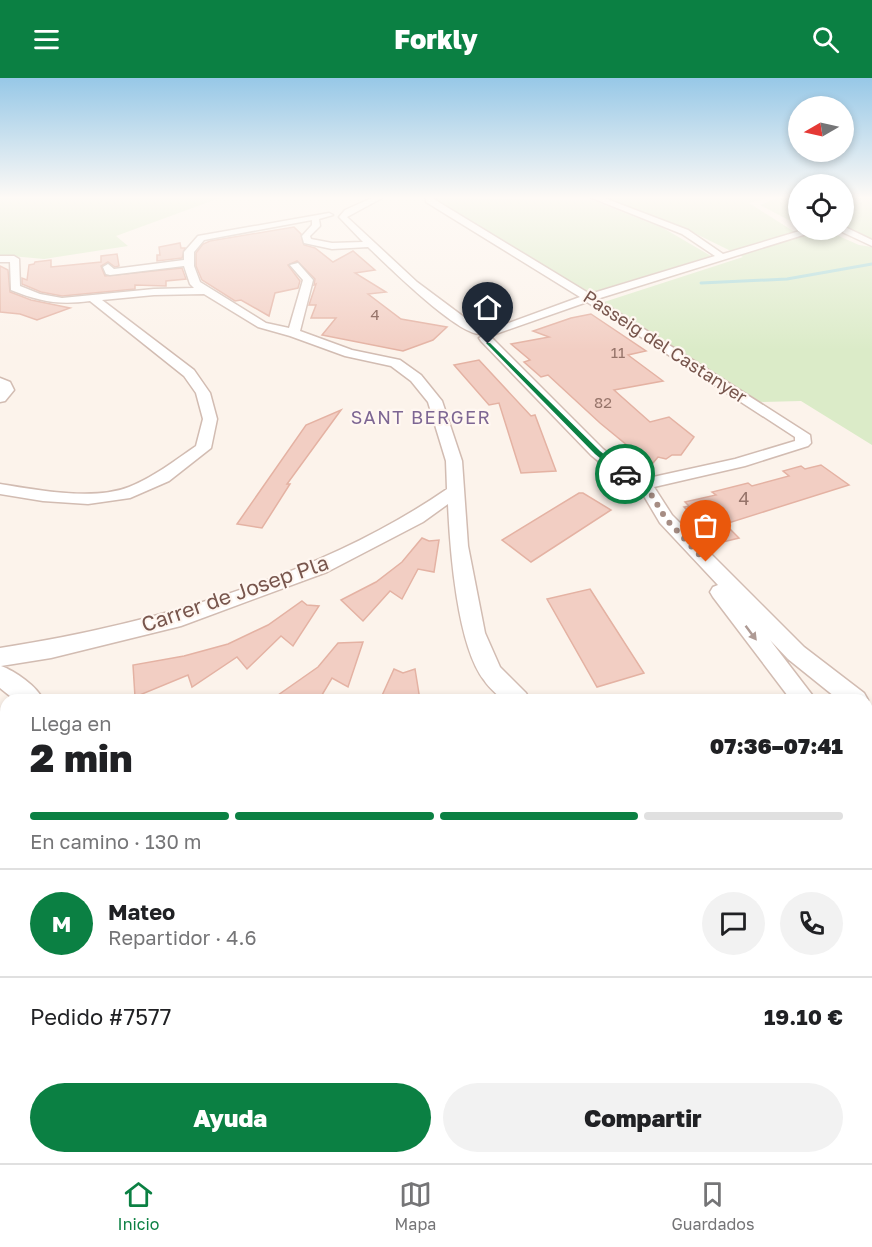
<!DOCTYPE html>
<html lang="es">
<meta charset="utf-8">
<style>
body{margin:0;font-family:"Golos Text",sans-serif;background:#f2f2f2;color:#202124;height:100vh;display:flex;flex-direction:column;font-size:22px;white-space:nowrap}
*{box-sizing:border-box;margin:0}
p{font-size:20px;color:#757577}
.icon{flex:none;width:33px;height:33px;fill:none;stroke:currentColor;stroke-width:2;stroke-linecap:round;stroke-linejoin:round}
.map{position:relative;flex:1;overflow:hidden}
.sheet{position:absolute;left:0px;top:616px;width:873px;height:470px;display:flex;flex-direction:column;background:#fff;border-radius:18px 18px 0 0;box-shadow:0 3px 9px #0003}
.sheet>*{flex:none}
.needle{width:39px;rotate:261deg}
.buttons{position:absolute;left:788px;top:18px;display:grid;gap:12px}
.buttons a{display:grid;place-items:center;width:66px;height:66px;border-radius:50%;background:#fff;box-shadow:0 3px 9px #0003;font-size:30px}
.pin{position:absolute;display:grid;place-items:center;width:51px;height:51px;color:#fff;margin:-62px -26px;border-radius:50% 50% 50% 0;rotate:-45deg;box-shadow:0 0 6px #0007}
.pin .icon{rotate:45deg}
.courier{position:absolute;display:grid;place-items:center;width:60px;height:60px;margin:-30px;border:4px solid #0b8043;border-radius:50%;background:#fff;color:#222;box-shadow:0 2px 8px #0007}
.head em{font-style:normal;font-weight:800}
.head div{display:flex;flex-direction:column-reverse}
.head{display:flex;align-items:center;justify-content:space-between;height:102px;padding:0 30px}
h1{font-size:39px;font-weight:800;line-height:45px}
.bar{display:grid;grid-template-columns:repeat(4,1fr);gap:9px 6px;align-content:center;height:72px;padding:0 30px}
.bar i{height:8px;border-radius:4px;background:#e0e0e0}
.bar .on{background:#0b8043}
.bar p{grid-column:span 4}
.line{display:flex;align-items:center;gap:15px;padding:0 30px;border-top:2px solid #e0e0e0}
.line div{flex:1}
.round{display:grid;place-items:center;flex:none;width:63px;height:63px;border-radius:32px;background:#f2f2f2}
.cta{display:flex;gap:12px;margin-top:auto;padding:12px 30px}
.cta a{flex:1;height:69px;border-radius:36px;background:#0b8043;color:#fff;font-size:24px;font-weight:800;line-height:69px;text-align:center}
.cta a+a{background:#f2f2f2;color:#202124}
header{display:flex;justify-content:space-between;align-items:center;height:78px;padding:0 30px;background:#0b8043;color:#fff;font-size:27px;font-weight:800}
.tabs{display:flex;justify-content:space-around;align-items:center;height:84px;border-top:2px solid #e0e0e0;background:#fff;font-size:16px;color:#757577}
.tabs a{display:grid;justify-items:center;gap:3px}
.tabs .on{color:#0b8043}
.map>svg:first-child{display:block}
</style>
<header><svg class="icon" aria-label="menu" viewBox="0 0 24 24"><path d="M4 6h16M4 12h16M4 18h16"/></svg>Forkly<svg class="icon" aria-label="search" viewBox="0 0 24 24"><circle cx="10" cy="10" r="6"/><path d="M15 15l6 6"/></svg></header>
<div class="map">
<svg width="872" height="1085" viewBox="0 0 872 1085">
<rect width="100%" height="100%" fill="#fcf3eb"/>
<g fill="#dbebc8">
<path d="M 0,120 L 233,120 L 217,121 L 116,158 L 128,168 L 44,181 L 0,177 Z"/>
<path d="M 434,120 L 592,122 L 663,150 L 711,178 L 583,217 Z"/>
<path d="M 603,120 L 768,120 L 749,125 L 793,153 L 811,158 L 832,155 L 859,167 L 872,169 L 872,367 L 801,323 L 758,324 L 604,224 L 743,179 L 678,147 Z"/>
<path d="M 776,120 L 798,120 L 798,147 L 760,127 Z"/>
<path d="M 843,120 L 872,120 L 872,162 L 843,147 Z"/>
<path d="M 6,835 L 6,988 L 0,993 L 0,837 Z"/>
<path d="M 142,1080 L 604,1080 L 616,1085 L 140,1085 Z"/>
</g>
<g fill="none" stroke-linecap="round" stroke-linejoin="round">
<path stroke="#a5d8d8" stroke-width="3" d="M 701,205 L 787,201 L 872,186"/>
</g>
<g fill="#f2cec3" stroke="#e4b2a3" stroke-width="1.5">
<path d="M 294,149 L 301,156 L 304,167 L 315,170 L 333,184 L 353,173 L 375,192 L 355,195 L 386,214 L 368,216 L 401,241 L 447,249 L 433,262 L 403,273 L 322,257 L 336,240 L 311,240 L 316,227 L 309,227 L 316,206 L 314,207 L 315,201 L 297,183 L 288,187 L 300,203 L 298,210 L 275,215 L 269,238 L 241,222 L 235,223 L 202,202 L 196,188 L 196,175 L 203,166 L 210,163 Z"/>
<path d="M 180,165 L 181,170 L 185,170 L 182,180 L 157,183 L 157,177 L 160,177 L 159,169 Z"/>
<path d="M 117,176 L 119,188 L 115,189 L 108,184 L 101,188 L 105,198 L 182,190 L 186,201 L 166,203 L 166,208 L 135,207 L 135,211 L 62,218 L 41,214 L 22,206 L 22,200 L 27,202 L 29,187 L 34,186 L 35,184 L 51,182 L 51,189 L 101,184 L 101,178 Z"/>
<path d="M 0,188 L 8,192 L 10,214 L 31,222 L 70,230 L 37,242 L 20,236 L 0,234 Z"/>
<path d="M 591,236 L 646,273 L 628,277 L 663,303 L 614,312 L 650,344 L 669,339 L 694,359 L 681,377 L 672,377 L 666,381 L 658,379 L 653,385 L 644,381 L 600,345 L 548,297 L 541,299 L 524,284 L 530,282 L 511,266 L 549,259 L 533,253 L 571,240 Z"/>
<path d="M 479,282 L 531,338 L 535,337 L 556,393 L 521,395 L 499,325 L 489,327 L 454,287 Z"/>
<path d="M 341,332 L 287,406 L 290,406 L 262,450 L 237,446 L 306,347 Z"/>
<path d="M 821,387 L 849,407 L 725,446 L 739,460 L 719,465 L 684,429 L 689,428 L 685,424 L 716,417 L 712,414 L 748,405 L 752,408 L 789,398 L 783,393 L 801,388 L 805,391 Z"/>
<path d="M 579,415 L 583,415 L 611,432 L 531,484 L 502,462 Z"/>
<path d="M 422,460 L 429,463 L 439,462 L 434,494 L 418,491 L 402,521 L 390,513 L 363,543 L 341,522 L 376,504 L 402,484 Z"/>
<path d="M 590,511 L 644,595 L 597,609 L 547,521 Z"/>
<path d="M 302,523 L 307,527 L 319,528 L 293,568 L 281,558 L 247,591 L 237,579 L 192,609 L 188,597 L 135,619 L 133,587 L 184,578 L 228,566 L 268,547 Z"/>
<path d="M 363,564 L 348,609 L 332,600 L 319,622 L 271,622 L 318,589 L 338,565 Z"/>
<path d="M 394,591 L 403,595 L 415,591 L 420,622 L 380,622 Z"/>
</g>
<g fill="none" stroke-linecap="round" stroke-linejoin="round">
<defs>
<g id="minor">
<path d="M 372,120 L 382,120 L 347,139 L 417,204 L 484,254 L 580,219 L 426,124 L 426,120 L 432,120 L 590,216 L 715,178 L 682,156 L 592,120 L 604,120 L 688,152 L 723,176 L 803,152 L 814,152 L 813,154 L 597,221 L 810,357 L 811,365 L 808,368 L 745,388 L 654,409 L 672,437 L 804,569 L 864,615 L 868,622 L 867,624 L 839,622 L 788,581 L 770,562 L 816,622 L 791,622 L 713,519 L 710,514 L 713,509 L 718,507 L 660,445 L 641,413 L 645,409 L 642,405 L 644,401 L 735,381 L 795,363 L 795,359 L 587,224 L 490,258 L 603,371 L 639,401 L 631,406 L 625,405 L 591,377 L 481,263 L 479,260 L 484,257 L 483,255 C 465,265 384,184 368,169 L 332,171 L 304,165 L 302,158 L 312,147 L 312,142 L 204,162 L 194,174 L 194,188 L 200,204 L 266,245 L 289,250 L 303,202 L 290,187 L 298,185 L 313,202 L 300,253 L 352,272 L 400,282 L 421,297 L 442,323 L 462,383 L 468,468 L 485,555 L 500,589 L 526,615 L 530,622 L 503,622 C 497,616 489,610 484,602 C 457,567 450,471 448,426 L 423,444 L 327,494 L 181,548 L 51,580 L 1,588 C 15,593 38,609 43,622 L 15,622 L 0,610 L 0,570 C 150,547 321,498 447,411 L 446,383 L 428,324 L 411,303 L 391,288 L 345,278 L 290,258 L 258,249 L 204,216 L 154,217 L 102,222 L 194,292 L 210,315 L 217,341 L 211,370 L 169,403 L 130,420 L 88,426 L 43,423 L 0,416 L 0,406 C 36,412 94,423 129,409 C 154,399 174,383 196,368 L 203,341 L 196,315 L 184,298 L 90,223 C 59,227 41,224 11,212 L 10,184 L 0,184 L 0,178 L 14,178 L 19,181 L 20,208 L 40,216 L 62,220 L 154,211 L 194,210 L 190,206 L 184,188 L 110,197 L 106,196 L 103,189 L 108,186 L 114,191 L 184,182 L 184,174 L 198,158 L 329,135 L 333,137 L 319,141 L 320,148 L 310,158 L 311,161 L 332,165 L 363,164 L 339,139 L 345,132 Z"/>
<path d="M 843,148 L 872,162 L 872,168 L 840,153 Z"/>
<path d="M 0,300 L 10,304 L 14,312 L 5,323 L 0,324 Z"/>
<path d="M 867,685 L 872,687 L 872,716 L 867,714 Z"/>
<path d="M 6,743 L 6,771 L 0,773 L 0,745 Z"/>
<rect x="867" y="967" width="5" height="36"/>
</g>
</defs>
<use href="#minor" stroke="#d2bcb2" stroke-width="3"/>
<use href="#minor" fill="#fff" fill-rule="evenodd"/>
</g>
<defs><path id="oneway-solid" d="M-6-.8H1V-3.2L6.5 0L1 3.2V.8H-6Z" transform="scale(1.5)"/></defs>
<use fill="#ae9a94" href="#oneway-solid" transform="translate(751 555) rotate(53)"/>
<linearGradient id="sky" x2="0" y2="1"><stop stop-color="#97c8e7"/><stop offset="0.44" stop-color="#fefaf6"/><stop offset="1" stop-color="#fefaf6" stop-opacity="0"/></linearGradient>
<rect width="872" height="272" fill="url(#sky)"/>
<path fill="#0b8043" d="M 486,265 L 490,265 L 600,373 L 627,395 L 627,398 L 622,398 L 595,376 Z"/>
<g fill="none" stroke-linecap="round" stroke-linejoin="round">
<path stroke="#a68d84" stroke-width="6" stroke-dasharray="0 10.8" d="M 625,396 L 631,401 L 628,405 C 631,414 641,416 649,413 L 666,441 L 706,484"/>
</g>
<g text-anchor="middle" stroke-width="4.5" stroke-linejoin="round" paint-order="stroke">
<g font-size="15" fill="#96746a">
<text x="375" y="242">4</text>
<text x="618" y="280">11</text>
<text x="603" y="330">82</text>
</g>
<g font-size="18" fill="#78564d" stroke="#fff7f1">
<text transform="translate(665 269) rotate(33)" y="6">Passeig del Castanyer</text>
</g>
<g font-size="18" letter-spacing="1.5" fill="#7d6693" stroke="#fff7f1">
<text x="421" y="346">SANT BERGER</text>
</g>
<g font-size="18" fill="#96746a">
<text x="744" y="427">4</text>
</g>
<g font-size="21" fill="#78564d" stroke="#fff7f1">
<text transform="translate(235 516) rotate(-19)" y="7">Carrer de Josep Pla</text>
</g>
</g>
</svg>
<div class="buttons">
<a><svg class="needle" viewBox="-14 -14 28 28"><path d="M0-13l5 13h-10z" fill="#e53935"/><path d="M0 13l5-13h-10z" fill="#757577"/></svg></a>
<a><svg class="icon" aria-label="locate" viewBox="0 0 24 24"><circle cx="12" cy="12" r="6"/><path d="M12 2v4M12 18v4M2 12h4M18 12h4"/></svg></a>
</div>
<div class="pin" style="left:706px;top:484px;background:#ea580c"><svg class="icon" aria-label="bag" viewBox="0 0 24 24"><path d="M5 8h14l-1 12H6zM9 8a3 3 0 0 1 6 0"/></svg></div>
<div class="pin" style="left:488px;top:266px;background:#1f2937"><svg class="icon" aria-label="home" viewBox="0 0 24 24"><path d="M3 11l9-7 9 7M6 9v11h12V9"/></svg></div>
<div class="courier" style="left:625px;top:396px"><svg class="icon" aria-label="car" viewBox="0 0 24 24"><path d="M5 17H2v-5l4-1 3-4h7l3 4 3 1v5h-3M9 17h6M6 11h13"/><circle cx="7" cy="17" r="2"/><circle cx="17" cy="17" r="2"/></svg></div>
<section class="sheet">
<div class="head"><div><h1>2 min</h1><p>Llega en</p></div><em>07:36–07:41</em></div>
<div class="bar"><i class="on"></i><i class="on"></i><i class="on"></i><i></i><p>En camino · 130 m</p></div>
<div class="line" style="height:108px"><b class="round" style="background:#0b8043;color:#fff">M</b><div><b>Mateo</b><p>Repartidor · 4.6</p></div><a class="round"><svg class="icon" aria-label="chat" viewBox="0 0 24 24"><path d="M4 5h16v11H9l-5 4z"/></svg></a><a class="round"><svg class="icon" aria-label="phone" viewBox="0 0 24 24"><path d="M5 4h4l2 5-3 2q2 4 5 5l2-3 5 2v4C11 20 4 13 5 4z"/></svg></a></div>
<div class="line" style="height:78px"><div>Pedido #7577</div><b>19.10 €</b></div>
<div class="cta"><a>Ayuda</a><a>Compartir</a></div>
</section>
</div>
<nav class="tabs">
<a class="on"><svg class="icon" aria-label="home" viewBox="0 0 24 24"><path d="M3 11l9-7 9 7M6 9v11h12V9"/></svg>Inicio</a>
<a><svg class="icon" aria-label="map" viewBox="0 0 24 24"><path d="M3 6l6-2 6 2 6-2v14l-6 2-6-2-6 2zM9 4v14M15 6v14"/></svg>Mapa</a>
<a><svg class="icon" aria-label="saved" viewBox="0 0 24 24"><path d="M7 4h10v16l-5-4-5 4z"/></svg>Guardados</a>
</nav>
